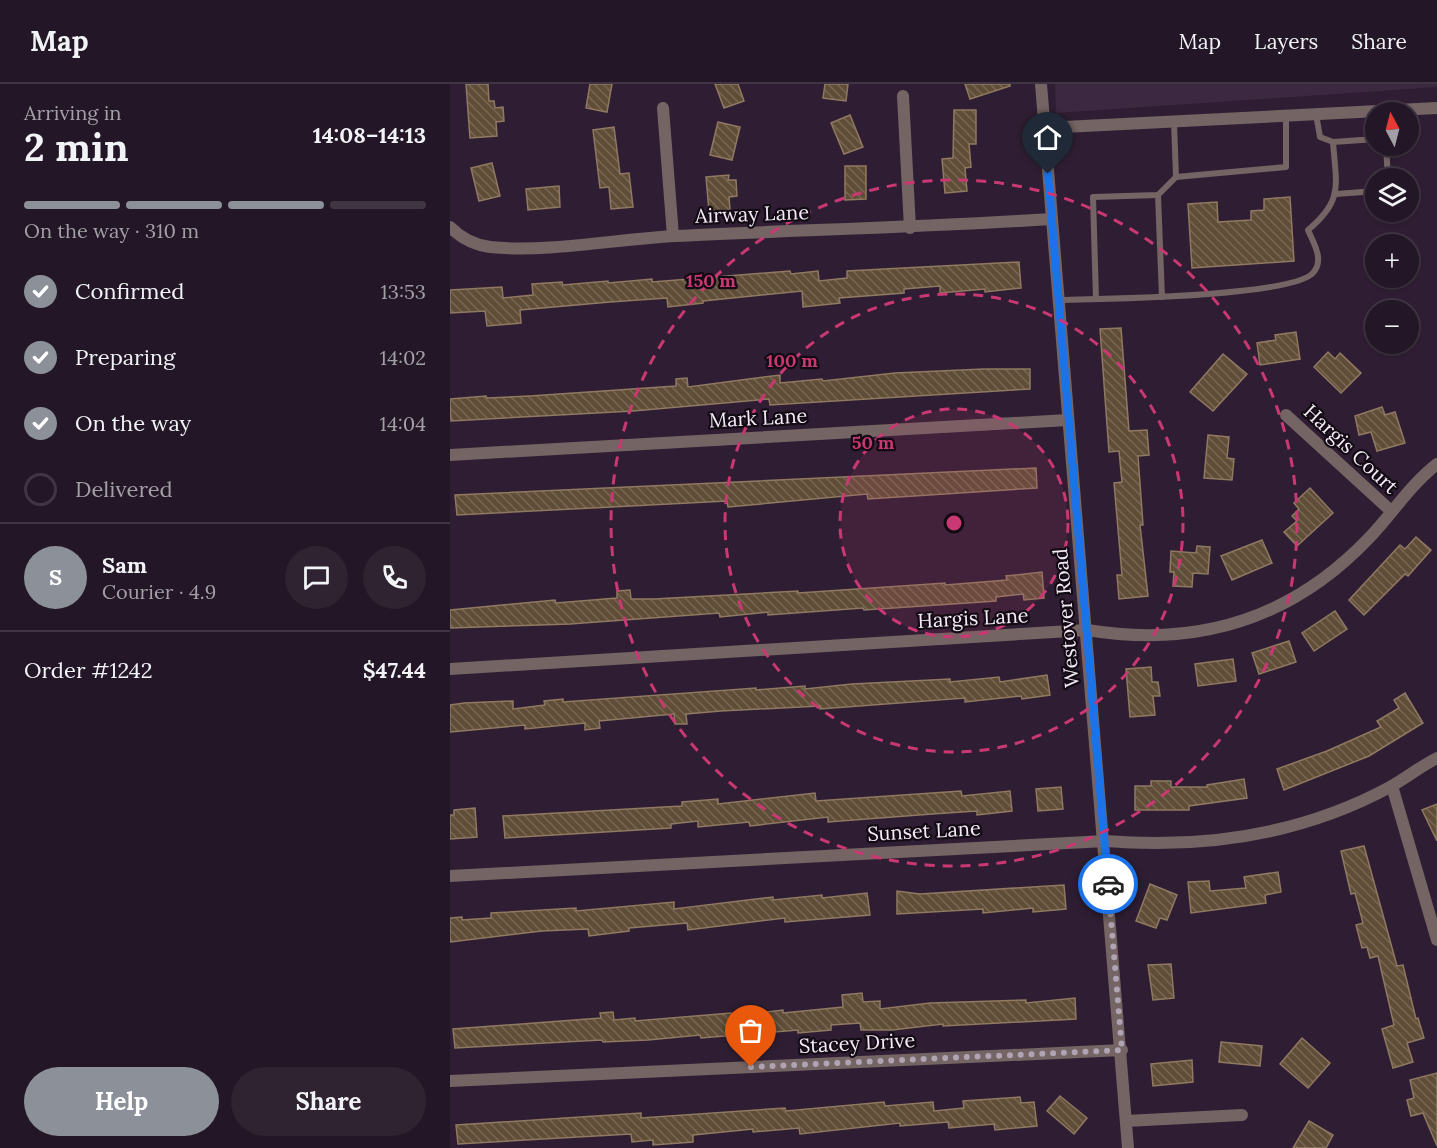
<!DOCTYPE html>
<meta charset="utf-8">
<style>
body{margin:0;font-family:Lora,serif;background:#2f2332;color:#f1f3f6;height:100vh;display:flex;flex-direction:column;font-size:22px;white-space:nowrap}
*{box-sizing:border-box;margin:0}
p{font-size:20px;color:#a39fa7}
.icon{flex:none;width:33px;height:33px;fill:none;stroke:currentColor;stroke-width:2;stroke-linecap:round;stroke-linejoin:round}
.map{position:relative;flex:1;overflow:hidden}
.panel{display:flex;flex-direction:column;background:#231626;width:450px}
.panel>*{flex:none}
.needle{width:39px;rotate:353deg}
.controls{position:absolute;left:915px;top:18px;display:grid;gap:12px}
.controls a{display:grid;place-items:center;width:54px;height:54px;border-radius:50%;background:#231626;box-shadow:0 2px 4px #0004,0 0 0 2px #403543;font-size:30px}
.pin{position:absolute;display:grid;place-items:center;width:51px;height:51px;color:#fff;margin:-62px -26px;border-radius:50% 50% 50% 0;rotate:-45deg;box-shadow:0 0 6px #0007}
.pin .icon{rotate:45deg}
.courier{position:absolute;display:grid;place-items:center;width:60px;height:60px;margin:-30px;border:4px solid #1a73e8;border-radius:50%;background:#fff;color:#222;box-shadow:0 2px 8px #0007}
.head em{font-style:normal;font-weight:700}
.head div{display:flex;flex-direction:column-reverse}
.head{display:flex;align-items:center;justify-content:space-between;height:102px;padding:0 24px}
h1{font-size:39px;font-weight:700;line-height:45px}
.bar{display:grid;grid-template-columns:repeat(4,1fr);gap:9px 6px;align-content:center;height:72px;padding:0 24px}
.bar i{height:8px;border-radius:4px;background:#403543}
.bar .current{background:#8c9099}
.bar p{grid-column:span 4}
.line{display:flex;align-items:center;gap:15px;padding:0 24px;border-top:2px solid #403543}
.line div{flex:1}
.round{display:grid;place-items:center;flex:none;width:63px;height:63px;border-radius:32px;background:#2f2332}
ol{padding:0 24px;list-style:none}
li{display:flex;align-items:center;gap:18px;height:66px}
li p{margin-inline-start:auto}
li .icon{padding:6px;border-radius:50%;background:#8c9099;color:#fff;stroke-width:4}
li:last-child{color:#a39fa7}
li i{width:33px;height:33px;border:3px solid #403543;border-radius:50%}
.cta{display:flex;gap:12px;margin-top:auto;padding:12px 24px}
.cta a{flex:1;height:69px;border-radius:36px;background:#8c9099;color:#fff;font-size:24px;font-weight:700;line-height:69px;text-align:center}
.cta a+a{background:#2f2332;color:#f1f3f6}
header{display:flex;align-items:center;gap:36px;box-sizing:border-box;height:84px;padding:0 30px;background:#231626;border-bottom:2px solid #403543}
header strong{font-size:28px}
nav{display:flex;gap:33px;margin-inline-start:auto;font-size:21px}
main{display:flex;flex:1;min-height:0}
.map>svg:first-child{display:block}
</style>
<header>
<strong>Map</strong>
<nav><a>Map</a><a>Layers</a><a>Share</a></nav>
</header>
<main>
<section class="panel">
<div class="head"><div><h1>2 min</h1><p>Arriving in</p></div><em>14:08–14:13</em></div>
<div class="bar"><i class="current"></i><i class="current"></i><i class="current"></i><i></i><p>On the way · 310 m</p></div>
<ol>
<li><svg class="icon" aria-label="check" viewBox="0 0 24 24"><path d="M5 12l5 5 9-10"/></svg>Confirmed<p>13:53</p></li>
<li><svg class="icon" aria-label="check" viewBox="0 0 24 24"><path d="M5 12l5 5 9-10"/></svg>Preparing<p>14:02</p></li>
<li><svg class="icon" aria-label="check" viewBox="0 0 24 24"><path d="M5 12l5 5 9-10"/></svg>On the way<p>14:04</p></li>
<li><i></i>Delivered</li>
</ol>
<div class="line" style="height:108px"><b class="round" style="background:#8c9099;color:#fff">S</b><div><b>Sam</b><p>Courier · 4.9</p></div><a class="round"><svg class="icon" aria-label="chat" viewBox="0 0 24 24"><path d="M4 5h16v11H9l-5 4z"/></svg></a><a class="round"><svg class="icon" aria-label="phone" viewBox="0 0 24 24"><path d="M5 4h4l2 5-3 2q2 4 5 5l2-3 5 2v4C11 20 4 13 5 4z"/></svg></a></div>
<div class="line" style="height:78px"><div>Order #1242</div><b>$47.44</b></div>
<div class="cta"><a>Help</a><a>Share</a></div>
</section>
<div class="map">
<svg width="987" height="1064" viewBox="0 0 987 1064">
<defs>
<pattern id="building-back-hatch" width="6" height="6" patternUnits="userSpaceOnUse" patternTransform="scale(1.5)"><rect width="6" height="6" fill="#604d37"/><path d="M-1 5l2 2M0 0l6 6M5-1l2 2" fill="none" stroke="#776755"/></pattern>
</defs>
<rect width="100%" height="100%" fill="#2f1e33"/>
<path fill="#3d2842" d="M 605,0 L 987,0 L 987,3 L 606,29 Z"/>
<g fill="url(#building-back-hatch)" stroke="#8f7961" stroke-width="1.5">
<path d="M 16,0 L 38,0 L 39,17 L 44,17 L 45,24 L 53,23 L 54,37 L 46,38 L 47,52 L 20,54 Z"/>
<path d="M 140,0 L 162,0 L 157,28 L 136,24 Z"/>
<path d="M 265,0 L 288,0 L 294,17 L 274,24 Z"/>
<path d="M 375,0 L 398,0 L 396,17 L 373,14 Z"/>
<path d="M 515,0 L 560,0 L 560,2 L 520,15 Z"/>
<path d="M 504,26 L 526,26 L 526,60 L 519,60 L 521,83 L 515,84 L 517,107 L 495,109 L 492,75 L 503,74 Z"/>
<path d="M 400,31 L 413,63 L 394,70 L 381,39 Z"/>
<path d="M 268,38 L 290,43 L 282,76 L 260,71 Z"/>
<path d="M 164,43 L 170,90 L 179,89 L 183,123 L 161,125 L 159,103 L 150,104 L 143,46 Z"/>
<path d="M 42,79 L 50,112 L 29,117 L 21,84 Z"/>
<path d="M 395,82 L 416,82 L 416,115 L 395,116 Z"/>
<path d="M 279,91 L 278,96 L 286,96 L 287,112 L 279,113 L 280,126 L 259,127 L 256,93 Z"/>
<path d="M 109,102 L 110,123 L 78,126 L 76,105 Z"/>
<path d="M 840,113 L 844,177 L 742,184 L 738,120 L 767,118 L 768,138 L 801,136 L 801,127 L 814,126 L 814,115 Z"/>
<path d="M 569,178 L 571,204 L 535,208 L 535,205 L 490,209 L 490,202 L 454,205 L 454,209 L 389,214 L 390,219 L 353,223 L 352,207 L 253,217 L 253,219 L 218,223 L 217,214 L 160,218 L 70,226 L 71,239 L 37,242 L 35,227 L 0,229 L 0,206 L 52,203 L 53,214 L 83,211 L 82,200 L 112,198 L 113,201 L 158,197 L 158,199 L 202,195 L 202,198 L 340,187 L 341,190 L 368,187 L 369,197 L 397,194 L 397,187 Z"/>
<path d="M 671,244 L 679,347 L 697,346 L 699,371 L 688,372 L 693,441 L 690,441 L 698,512 L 669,515 L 667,491 L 672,491 L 664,399 L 672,398 L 669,367 L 659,368 L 650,245 Z"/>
<path d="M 846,248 L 850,275 L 810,281 L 807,259 L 826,256 L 825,251 Z"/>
<path d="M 878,268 L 885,275 L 890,269 L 911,289 L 891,309 L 864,283 Z"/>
<path d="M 773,270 L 797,290 L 763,327 L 740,308 Z"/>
<path d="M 534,285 L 580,285 L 580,305 L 320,321 L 319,315 L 183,327 L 1,337 L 0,319 L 0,315 L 36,312 L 37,314 L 80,312 L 226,302 L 226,295 L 237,294 L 238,303 L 330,291 L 330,299 L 372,295 L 373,297 L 445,289 Z"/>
<path d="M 932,323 L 935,331 L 945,328 L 955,359 L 927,367 L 921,348 L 909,351 L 905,332 Z"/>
<path d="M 758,351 L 779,353 L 777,374 L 784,375 L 782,396 L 754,394 Z"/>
<path d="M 586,384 L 587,404 L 418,415 L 417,410 L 278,423 L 277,417 L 7,431 L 5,411 Z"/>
<path d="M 860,404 L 883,429 L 847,462 L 834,448 L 847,437 L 842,432 L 849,425 L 844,419 Z"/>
<path d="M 966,453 L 981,466 L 958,492 L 955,490 L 914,531 L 899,516 L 950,461 L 955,465 Z"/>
<path d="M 812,456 L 822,479 L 782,496 L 771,472 Z"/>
<path d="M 747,462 L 760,463 L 758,490 L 743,489 L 742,503 L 723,502 L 724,488 L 720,488 L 721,467 L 746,469 Z"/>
<path d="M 592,488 L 594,514 L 574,516 L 573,510 L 546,513 L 546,517 L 414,526 L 413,524 L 318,531 L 318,528 L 270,533 L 269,529 L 120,540 L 0,544 L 0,526 L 105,516 L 106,519 L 167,514 L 167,507 L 180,506 L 181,515 L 204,515 L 348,507 L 348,509 L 495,499 L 495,501 L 557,496 L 556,492 Z"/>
<path d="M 885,527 L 897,545 L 864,567 L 852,549 Z"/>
<path d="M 839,557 L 846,578 L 809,590 L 802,569 Z"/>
<path d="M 783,575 L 786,597 L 748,602 L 745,580 Z"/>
<path d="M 701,583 L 702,598 L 708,598 L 710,612 L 703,612 L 705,631 L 680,633 L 676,585 Z"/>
<path d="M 597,591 L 600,611 L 572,615 L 571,612 L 515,618 L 515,614 L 370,625 L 370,622 L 271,627 L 236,630 L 237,640 L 225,640 L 224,630 L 149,637 L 150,644 L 135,646 L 135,639 L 75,645 L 75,641 L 0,648 L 0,621 L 14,619 L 63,617 L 63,625 L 95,621 L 94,617 L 113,615 L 113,618 L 306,604 L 306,606 L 355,602 L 355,605 L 402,600 L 500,595 L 500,598 L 549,593 L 550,598 Z"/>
<path d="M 955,609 L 973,639 L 919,672 L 834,706 L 827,685 L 877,667 L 931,643 L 927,637 L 949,624 L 944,616 Z"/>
<path d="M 794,695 L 797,714 L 739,722 L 739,726 L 685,726 L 685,702 L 701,702 L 701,697 L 721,697 L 721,703 L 757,703 L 757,701 Z"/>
<path d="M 611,703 L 613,725 L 588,727 L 586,705 Z"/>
<path d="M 511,707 L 512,712 L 560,707 L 562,727 L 527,731 L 527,727 L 482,730 L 378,738 L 378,733 L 300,742 L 299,738 L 248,743 L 248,737 L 221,740 L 221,744 L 55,754 L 53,732 L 232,722 L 232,718 L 268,715 L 268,720 L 365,709 L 366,717 Z"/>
<path d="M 987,720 L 987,757 L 972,726 Z"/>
<path d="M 25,724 L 27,753 L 0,755 L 0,731 L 4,731 L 4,726 Z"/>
<path d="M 914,762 L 947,882 L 953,881 L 966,935 L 968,934 L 974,954 L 957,959 L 963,978 L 943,984 L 932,945 L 944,941 L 928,872 L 920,874 L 917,863 L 912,864 L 906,841 L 913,839 L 905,809 L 901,810 L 891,767 Z"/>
<path d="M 828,788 L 831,808 L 815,811 L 816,819 L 741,829 L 738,798 L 759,797 L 760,807 L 796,804 L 794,793 Z"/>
<path d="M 700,800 L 727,811 L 717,836 L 710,834 L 706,844 L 686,837 Z"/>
<path d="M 614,801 L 616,825 L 583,828 L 583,824 L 533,829 L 533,825 L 447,830 L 447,807 L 470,810 Z"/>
<path d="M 417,809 L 420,831 L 335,838 L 335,834 L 238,846 L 237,839 L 179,844 L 179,847 L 139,852 L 138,845 L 92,847 L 0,858 L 0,834 L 12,833 L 12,836 L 41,834 L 41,829 L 126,824 L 126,827 L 224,818 L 224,825 L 323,813 L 323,816 L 372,811 L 372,814 Z"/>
<path d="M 721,880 L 724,914 L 703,916 L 698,881 Z"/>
<path d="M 412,909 L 413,918 L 430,917 L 430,925 L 480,919 L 576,916 L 576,919 L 625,914 L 626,935 L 493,942 L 493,940 L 442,946 L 411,946 L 410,939 L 381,941 L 381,946 L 348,949 L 348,946 L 251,954 L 250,951 L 198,956 L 153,958 L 152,956 L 5,964 L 3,945 L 151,934 L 150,929 L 163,928 L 164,936 L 185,934 L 185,937 L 281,929 L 281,932 L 333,926 L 333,929 L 393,923 L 392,911 Z"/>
<path d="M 852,954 L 880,979 L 858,1004 L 830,980 Z"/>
<path d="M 771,958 L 812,962 L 810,982 L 769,978 Z"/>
<path d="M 742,976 L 743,998 L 703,1002 L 701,980 Z"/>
<path d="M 987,989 L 987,1062 L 973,1029 L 961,1032 L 957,1016 L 964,1014 L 960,996 Z"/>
<path d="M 610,1012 L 637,1034 L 624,1050 L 597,1027 Z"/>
<path d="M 570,1013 L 571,1019 L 584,1018 L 587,1042 L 545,1046 L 544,1040 L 499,1044 L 498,1038 L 450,1042 L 450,1039 L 350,1050 L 349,1044 L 303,1048 L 303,1045 L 243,1051 L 243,1058 L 203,1061 L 203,1056 L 182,1058 L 181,1050 L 8,1060 L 6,1041 L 191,1029 L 191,1034 L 335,1024 L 336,1027 L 434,1018 L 435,1022 L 483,1018 L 484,1027 L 514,1024 L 513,1017 Z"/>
<path d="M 859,1037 L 883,1051 L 876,1064 L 843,1064 Z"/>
</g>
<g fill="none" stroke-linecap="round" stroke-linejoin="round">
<g stroke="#746463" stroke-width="6">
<path d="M 866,30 L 870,53 L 883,58"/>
<path d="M 936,62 L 938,94"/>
<path d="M 726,93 L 836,83 L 836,32"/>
<path d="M 886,110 L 926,107"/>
<path d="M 708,111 L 712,213"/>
<path d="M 646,215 L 643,113 L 708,111 L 726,93 L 724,38"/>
<path d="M 609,216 C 650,215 840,213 863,189 C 875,176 863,158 858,146 C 894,116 886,101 883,58 L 926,55"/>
</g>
<g stroke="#746463" stroke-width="12">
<path d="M 591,0 L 678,1064"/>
<path d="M 453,12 L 460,144"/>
<path d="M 213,24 L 223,152"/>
<path d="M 594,44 L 987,24"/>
<path d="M 0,143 C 11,154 24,161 40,163 C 96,169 168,155 225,152 C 351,146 477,143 602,135"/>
<path d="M 836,331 L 941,427"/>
<path d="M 0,371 L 618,336"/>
<path d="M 0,585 L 637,546 C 747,564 842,535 919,454 C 943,429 960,401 987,380"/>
<path d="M 942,702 L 987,856"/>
<path d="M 0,792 L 655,757 C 754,765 851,751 940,703 C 956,694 971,682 987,674"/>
<path d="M 0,997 L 672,966"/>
<path d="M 676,1037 L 792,1031"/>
</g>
</g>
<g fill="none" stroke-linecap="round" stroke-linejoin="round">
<path stroke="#b0a3b3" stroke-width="6" stroke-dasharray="0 10.8" d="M 301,983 L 672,966 L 658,800"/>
<path stroke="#1a73e8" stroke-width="8" d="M 598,90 L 658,800"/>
</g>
<circle cx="504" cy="439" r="114" fill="#ca3873" fill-opacity=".12"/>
<g fill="none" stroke="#ca3873" stroke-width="3" stroke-dasharray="10 8">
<circle cx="504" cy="439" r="114"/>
<circle cx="504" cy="439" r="229"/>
<circle cx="504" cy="439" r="343"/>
</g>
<g text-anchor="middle" stroke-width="4.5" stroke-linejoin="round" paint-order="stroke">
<g font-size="20" fill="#f5eaf8" stroke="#130b14">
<text transform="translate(302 130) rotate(-2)" y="7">Airway Lane</text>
<text transform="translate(308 334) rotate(-3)" y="7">Mark Lane</text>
<text transform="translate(901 365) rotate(43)" y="7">Hargis Court</text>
<text transform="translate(523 534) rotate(-3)" y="7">Hargis Lane</text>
<text transform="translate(616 534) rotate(-95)" y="7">Westover Road</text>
<text transform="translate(474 747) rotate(-3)" y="7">Sunset Lane</text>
<text transform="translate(407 959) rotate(-3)" y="7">Stacey Drive</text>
</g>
</g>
<circle cx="504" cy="439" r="9" fill="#ca3873" stroke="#130b14" stroke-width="3"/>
<g font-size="18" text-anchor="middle" font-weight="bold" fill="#ca3873" stroke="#130b14" stroke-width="4.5" stroke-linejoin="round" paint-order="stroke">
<text x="261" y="203">150 m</text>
<text x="342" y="283">100 m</text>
<text x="423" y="365">50 m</text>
</g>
</svg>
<div class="controls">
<a><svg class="needle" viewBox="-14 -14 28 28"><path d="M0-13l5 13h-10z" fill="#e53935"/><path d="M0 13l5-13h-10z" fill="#a39fa7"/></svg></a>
<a><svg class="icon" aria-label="layers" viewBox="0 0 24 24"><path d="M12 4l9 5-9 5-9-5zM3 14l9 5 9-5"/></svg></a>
<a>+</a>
<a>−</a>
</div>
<div class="pin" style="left:301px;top:983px;background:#ea580c"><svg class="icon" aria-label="bag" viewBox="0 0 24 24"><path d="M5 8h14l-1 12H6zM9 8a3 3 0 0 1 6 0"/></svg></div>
<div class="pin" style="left:598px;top:90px;background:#1f2937"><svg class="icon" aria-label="home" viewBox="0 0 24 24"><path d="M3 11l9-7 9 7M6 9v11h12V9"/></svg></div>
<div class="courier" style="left:658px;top:800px"><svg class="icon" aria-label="car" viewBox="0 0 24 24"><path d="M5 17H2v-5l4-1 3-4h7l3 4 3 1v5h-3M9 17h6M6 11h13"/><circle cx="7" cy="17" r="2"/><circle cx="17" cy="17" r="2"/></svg></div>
</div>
</main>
